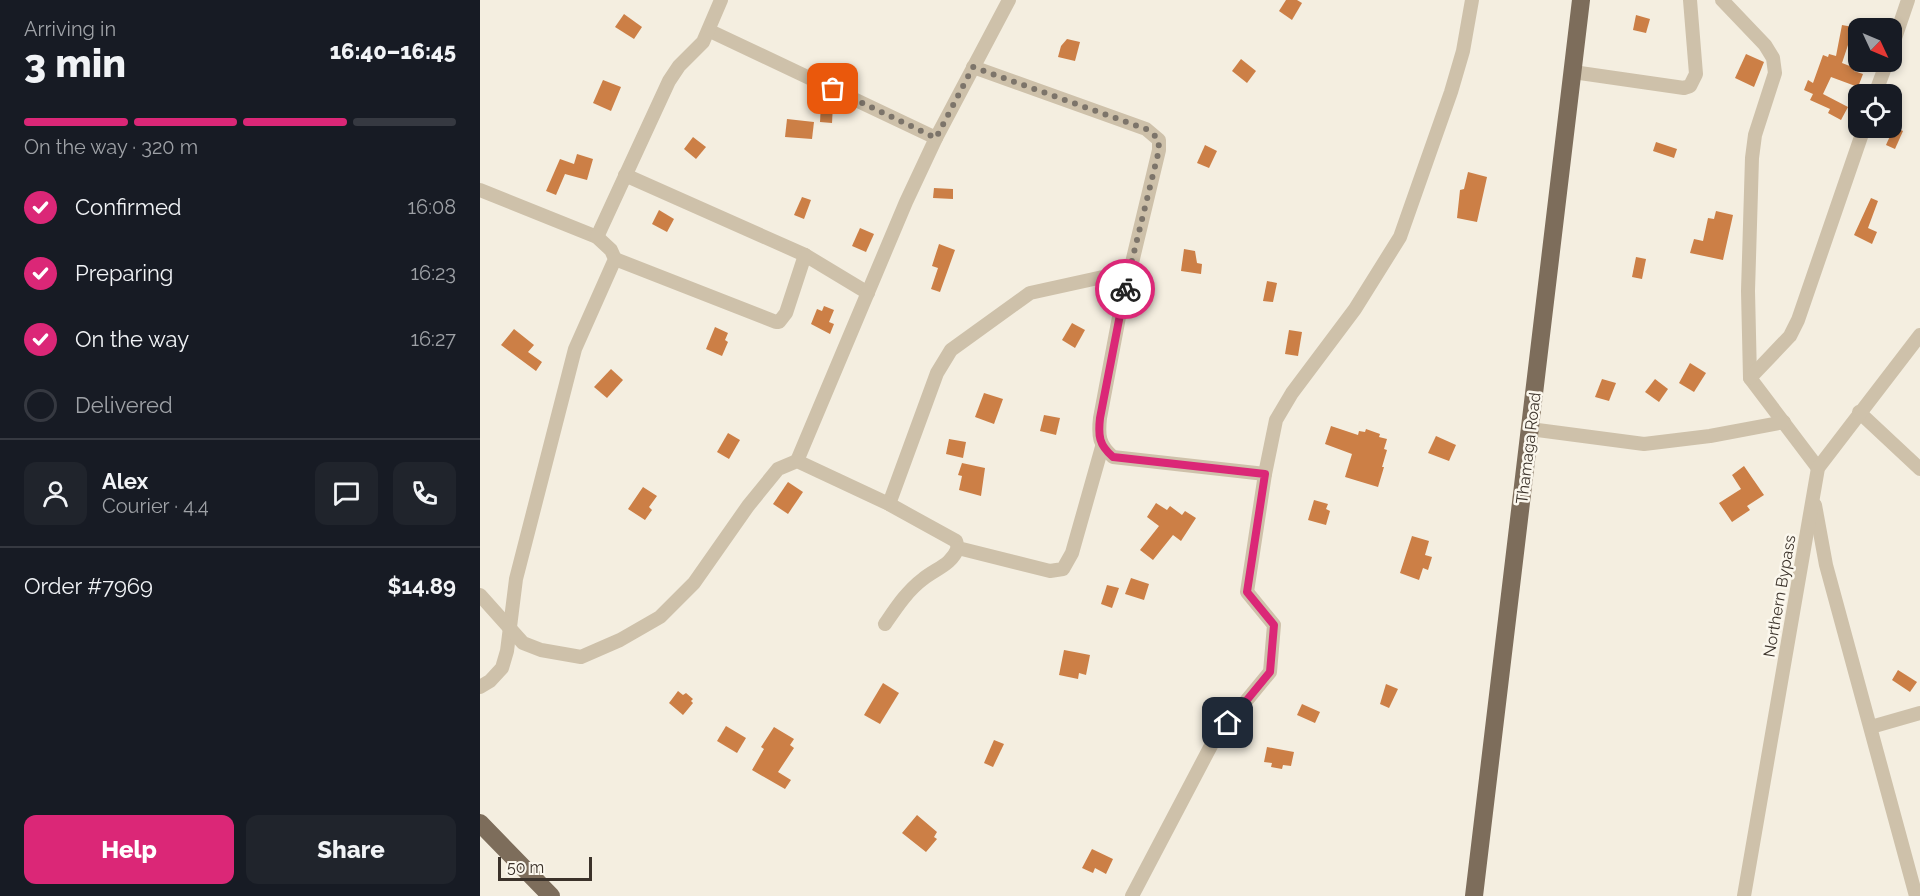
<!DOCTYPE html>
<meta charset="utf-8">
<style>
body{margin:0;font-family:Raleway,sans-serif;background:#20242c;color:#f1f3f6;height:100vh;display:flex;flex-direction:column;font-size:22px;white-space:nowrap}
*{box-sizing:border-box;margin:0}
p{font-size:20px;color:#9ea1a6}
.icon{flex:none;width:33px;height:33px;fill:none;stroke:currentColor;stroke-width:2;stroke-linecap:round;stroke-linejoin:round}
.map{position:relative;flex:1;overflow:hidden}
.panel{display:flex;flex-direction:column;background:#171b24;width:480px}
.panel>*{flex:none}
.needle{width:39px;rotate:134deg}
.fabs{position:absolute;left:1368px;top:18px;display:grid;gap:12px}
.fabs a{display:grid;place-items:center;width:54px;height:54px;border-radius:12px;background:#171b24;box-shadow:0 3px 9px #0003;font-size:30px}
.scale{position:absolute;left:18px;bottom:15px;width:94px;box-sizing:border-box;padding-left:6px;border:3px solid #3b322a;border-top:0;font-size:16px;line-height:21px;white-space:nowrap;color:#3b322a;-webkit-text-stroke:4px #fbf7ed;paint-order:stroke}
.pin{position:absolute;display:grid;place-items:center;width:51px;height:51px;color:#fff;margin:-26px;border-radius:12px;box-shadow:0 3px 9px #0006}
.courier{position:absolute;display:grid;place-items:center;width:60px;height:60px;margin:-30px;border:4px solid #db2777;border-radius:50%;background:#fff;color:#222;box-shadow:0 2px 8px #0007}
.head em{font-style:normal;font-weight:800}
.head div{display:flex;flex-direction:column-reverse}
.head{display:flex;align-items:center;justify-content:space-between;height:102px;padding:0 24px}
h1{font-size:39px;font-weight:800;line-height:45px}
.bar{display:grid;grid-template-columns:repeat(4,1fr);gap:9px 6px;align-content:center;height:72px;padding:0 24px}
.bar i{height:8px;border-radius:4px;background:#363941}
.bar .selected{background:#db2777}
.bar p{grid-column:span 4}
.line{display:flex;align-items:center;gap:15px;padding:0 24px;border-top:2px solid #363941}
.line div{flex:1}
.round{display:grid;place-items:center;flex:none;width:63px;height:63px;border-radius:12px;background:#20242c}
ol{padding:0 24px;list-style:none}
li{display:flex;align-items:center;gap:18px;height:66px}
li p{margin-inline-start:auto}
li .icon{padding:6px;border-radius:50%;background:#db2777;color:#fff;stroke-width:4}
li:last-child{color:#9ea1a6}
li i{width:33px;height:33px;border:3px solid #363941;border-radius:50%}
.action{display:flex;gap:12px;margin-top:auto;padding:12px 24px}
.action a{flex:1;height:69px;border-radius:12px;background:#db2777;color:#fff;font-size:24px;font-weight:800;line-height:69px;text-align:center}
.action a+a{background:#20242c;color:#f1f3f6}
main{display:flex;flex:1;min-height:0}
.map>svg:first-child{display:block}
</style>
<main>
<section class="panel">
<div class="head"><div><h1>3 min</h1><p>Arriving in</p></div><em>16:40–16:45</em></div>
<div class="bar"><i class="selected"></i><i class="selected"></i><i class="selected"></i><i></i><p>On the way · 320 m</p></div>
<ol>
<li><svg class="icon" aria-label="check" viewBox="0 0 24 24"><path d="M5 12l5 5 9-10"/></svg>Confirmed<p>16:08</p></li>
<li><svg class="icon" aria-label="check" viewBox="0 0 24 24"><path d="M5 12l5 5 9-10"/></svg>Preparing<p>16:23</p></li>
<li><svg class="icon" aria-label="check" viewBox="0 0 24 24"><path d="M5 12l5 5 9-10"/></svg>On the way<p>16:27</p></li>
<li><i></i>Delivered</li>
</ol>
<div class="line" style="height:108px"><a class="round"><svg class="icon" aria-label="person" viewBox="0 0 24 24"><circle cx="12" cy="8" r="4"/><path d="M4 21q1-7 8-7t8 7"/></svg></a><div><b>Alex</b><p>Courier · 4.4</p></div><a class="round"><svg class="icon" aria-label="chat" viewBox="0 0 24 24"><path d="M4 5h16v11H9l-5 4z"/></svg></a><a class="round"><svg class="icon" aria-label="phone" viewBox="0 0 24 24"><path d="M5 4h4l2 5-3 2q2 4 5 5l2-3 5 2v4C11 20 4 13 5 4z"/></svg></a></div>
<div class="line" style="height:78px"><div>Order #7969</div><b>$14.89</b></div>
<div class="action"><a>Help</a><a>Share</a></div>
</section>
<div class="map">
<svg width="1440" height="896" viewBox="0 0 1440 896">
<rect width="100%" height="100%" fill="#f4eee0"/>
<g fill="#cc7f46">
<path d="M 806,0 L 817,0 L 822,3 L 812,20 L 799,11 Z"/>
<path d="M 144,14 L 162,27 L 154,39 L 135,27 Z"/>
<path d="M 1156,15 L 1170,19 L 1166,33 L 1153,30 Z"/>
<path d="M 1362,25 L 1378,28 L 1378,47 L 1368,45 L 1362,63 L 1375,68 L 1374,71 L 1383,74 L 1378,87 L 1351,77 L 1343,94 L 1368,107 L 1361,120 L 1348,113 L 1350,109 L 1330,100 L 1333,94 L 1324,90 L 1328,80 L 1333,83 L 1343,55 L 1348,57 L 1349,54 L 1356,56 Z"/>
<path d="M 587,39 L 600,42 L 595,61 L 578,57 L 581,46 Z"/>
<path d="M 1266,54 L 1284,62 L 1274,87 L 1255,78 Z"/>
<path d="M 761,59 L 776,71 L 767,83 L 752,71 Z"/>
<path d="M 123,80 L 141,87 L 131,111 L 113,103 Z"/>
<path d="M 341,104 L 353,105 L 352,123 L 340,122 Z"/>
<path d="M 307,119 L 334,122 L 332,139 L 305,137 Z"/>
<path d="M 1414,127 L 1423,131 L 1415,149 L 1406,145 Z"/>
<path d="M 213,137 L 226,147 L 216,159 L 204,149 Z"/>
<path d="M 1176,142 L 1197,149 L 1194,158 L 1173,151 Z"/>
<path d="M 725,145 L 737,151 L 729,168 L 717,163 Z"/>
<path d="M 97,154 L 113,159 L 107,180 L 85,174 L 76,195 L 66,191 L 80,159 L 94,164 Z"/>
<path d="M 988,172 L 1007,177 L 997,222 L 977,218 L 980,190 L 984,189 Z"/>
<path d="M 454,188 L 473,189 L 473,199 L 453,198 Z"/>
<path d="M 322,197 L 331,200 L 324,219 L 314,215 Z"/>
<path d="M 1391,198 L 1398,201 L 1388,228 L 1397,232 L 1392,244 L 1374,235 Z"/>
<path d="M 179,210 L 194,219 L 187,232 L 172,224 Z"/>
<path d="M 1236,211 L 1253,215 L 1243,260 L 1210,253 L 1214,239 L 1223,241 L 1228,218 L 1234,219 Z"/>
<path d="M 380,228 L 394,234 L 386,252 L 372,246 Z"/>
<path d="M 459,244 L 475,250 L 460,292 L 451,289 L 458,268 L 452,266 Z"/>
<path d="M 704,249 L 715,251 L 717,263 L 722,264 L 721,274 L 701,271 Z"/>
<path d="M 1156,257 L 1166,259 L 1162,279 L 1152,277 Z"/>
<path d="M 787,281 L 797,283 L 793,302 L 783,301 Z"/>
<path d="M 344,306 L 354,310 L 349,322 L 354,324 L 350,334 L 331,324 L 337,309 L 342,311 Z"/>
<path d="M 592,323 L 605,330 L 595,348 L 582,340 Z"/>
<path d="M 235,327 L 248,333 L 245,340 L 248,342 L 242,356 L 226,349 Z"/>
<path d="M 34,329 L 54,345 L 48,352 L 62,362 L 56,371 L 21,345 Z"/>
<path d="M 809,330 L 822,332 L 818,356 L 805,354 Z"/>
<path d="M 1210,363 L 1226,373 L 1214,392 L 1199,383 Z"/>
<path d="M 131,369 L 143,380 L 127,398 L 114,387 Z"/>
<path d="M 1122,379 L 1136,383 L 1129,401 L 1115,397 Z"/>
<path d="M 1175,379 L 1188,389 L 1179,402 L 1165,392 Z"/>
<path d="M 504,393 L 523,399 L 514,424 L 495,417 Z"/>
<path d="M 564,415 L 580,418 L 576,435 L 560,431 Z"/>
<path d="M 851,426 L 878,435 L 879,431 L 885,432 L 886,429 L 900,434 L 899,437 L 907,439 L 904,449 L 907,450 L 902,467 L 904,467 L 898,487 L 865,477 L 872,454 L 845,444 Z"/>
<path d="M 248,433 L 260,440 L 249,459 L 237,452 Z"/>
<path d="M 956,436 L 976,445 L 969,461 L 948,453 Z"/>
<path d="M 469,439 L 486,442 L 483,458 L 466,454 Z"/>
<path d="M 482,463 L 505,468 L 501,496 L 479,490 L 482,476 L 478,475 Z"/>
<path d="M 1264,466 L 1284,495 L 1267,506 L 1270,510 L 1252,522 L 1239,503 L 1261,489 L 1252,475 Z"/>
<path d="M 308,482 L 323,492 L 308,514 L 293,504 Z"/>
<path d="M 163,487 L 177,496 L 169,507 L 172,510 L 165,520 L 148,509 Z"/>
<path d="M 834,500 L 848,504 L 846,509 L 850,511 L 846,525 L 828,520 Z"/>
<path d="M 676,503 L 687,510 L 690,506 L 702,515 L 705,511 L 716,518 L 701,541 L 693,535 L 673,560 L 660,550 L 679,526 L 667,517 Z"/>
<path d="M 932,536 L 949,541 L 945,555 L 952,557 L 948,570 L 943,568 L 939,580 L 920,573 Z"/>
<path d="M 651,578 L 669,584 L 664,600 L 645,594 Z"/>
<path d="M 627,585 L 639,588 L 632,608 L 621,604 Z"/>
<path d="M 584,650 L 610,655 L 606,675 L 599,673 L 598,679 L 579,675 Z"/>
<path d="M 1418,670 L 1437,682 L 1430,692 L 1412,680 Z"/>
<path d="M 403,683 L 419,693 L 400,724 L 384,715 Z"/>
<path d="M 906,684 L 918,689 L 909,708 L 900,704 Z"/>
<path d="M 198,691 L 203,695 L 206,693 L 213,699 L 211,701 L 213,703 L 203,715 L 189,703 Z"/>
<path d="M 822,704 L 840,712 L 835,723 L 817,715 Z"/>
<path d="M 246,726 L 266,738 L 257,753 L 237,741 Z"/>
<path d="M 294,727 L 314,739 L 310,745 L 314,748 L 298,772 L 311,780 L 305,789 L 272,770 L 284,749 L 281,747 Z"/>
<path d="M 514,740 L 524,744 L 513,767 L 504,763 Z"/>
<path d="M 787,747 L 814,752 L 811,766 L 803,765 L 802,769 L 791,767 L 792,763 L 784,762 Z"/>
<path d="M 437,815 L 457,832 L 454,837 L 457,839 L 446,852 L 422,833 Z"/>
<path d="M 612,849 L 633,859 L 626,874 L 615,868 L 613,873 L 602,868 Z"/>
</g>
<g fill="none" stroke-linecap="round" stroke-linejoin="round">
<g stroke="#cec1aa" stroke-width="14">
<path d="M 1242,0 L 1285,45 L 1293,58 L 1295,73 L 1275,135 L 1272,158 L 1268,291 L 1270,378 L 1338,468"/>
<path d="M 230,31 L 456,138"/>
<path d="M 1412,47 L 1428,0"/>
<path d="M 493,67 L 666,129 L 679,140 L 679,150 L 639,317 L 620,418 C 618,436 619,445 633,457 L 785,474"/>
<path d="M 1093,72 L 1204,88 L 1210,86 L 1216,74 L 1210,0"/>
<path d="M 1395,94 L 1407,62"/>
<path d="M 145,175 L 325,255 L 388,293"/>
<path d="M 0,190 L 117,237 L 131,250 L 135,259 L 95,349 L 36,579 L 27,651 L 22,668 L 10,681 L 0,687"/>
<path d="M 117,237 L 189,81 L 199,66 L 223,42 L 241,0"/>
<path d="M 135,259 L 296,322 L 299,322 L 306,313 L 325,255"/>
<path d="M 1270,378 L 1310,336 L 1318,320 L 1384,128"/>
<path d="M 1379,412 L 1440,469"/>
<path d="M 1050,429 L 1164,444 L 1230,436 L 1304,422"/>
<path d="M 317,461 L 426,202 L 456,138 L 529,0"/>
<path d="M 409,504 L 457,373 L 471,350 L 550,293 L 650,271"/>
<path d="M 1335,505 L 1346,565 L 1436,896"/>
<path d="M 0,595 L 43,643 L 61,650 L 101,657 L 140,640 L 180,617 L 214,583 L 268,506 L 298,469 L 317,461 L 409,504 L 476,541 L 478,548 L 570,571 L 583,569 L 592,553 L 622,447"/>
<path d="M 405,624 C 416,608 427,591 443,579 C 457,568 471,565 478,548"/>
<path d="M 1391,727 L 1440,713"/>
<path d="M 652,896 L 734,740 L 790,672 L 794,625 L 767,592 L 785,474 L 796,420 L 812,393 L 875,309 L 920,237 L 971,92 L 983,51 L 992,0"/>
<path d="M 1264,896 L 1338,468 L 1440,335"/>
</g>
<g stroke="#7d6d5b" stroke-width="18">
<path d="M 0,823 L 71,896"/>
<path d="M 994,896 L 1101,0"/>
</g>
</g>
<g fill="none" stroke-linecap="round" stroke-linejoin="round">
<path stroke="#7c746a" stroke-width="6" stroke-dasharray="0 10.8" d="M 353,89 L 456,138 L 493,67 L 666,129 C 676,135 679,139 679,150 L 645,289"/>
<path stroke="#db2777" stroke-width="8" d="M 645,289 L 620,418 C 618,436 619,445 633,457 L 785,474 L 767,592 L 794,625 L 790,672 L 748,723"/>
</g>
<g text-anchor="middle" stroke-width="5" stroke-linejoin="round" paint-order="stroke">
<g font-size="16" fill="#3b322a" stroke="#fbf7ed">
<text transform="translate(1048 448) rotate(-83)" y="6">Thamaga Road</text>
<text transform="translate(1299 596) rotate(-80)" y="6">Northern Bypass</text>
</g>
</g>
</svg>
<div class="fabs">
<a><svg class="needle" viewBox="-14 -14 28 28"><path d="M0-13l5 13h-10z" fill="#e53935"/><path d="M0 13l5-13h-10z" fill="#9ea1a6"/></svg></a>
<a><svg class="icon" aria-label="locate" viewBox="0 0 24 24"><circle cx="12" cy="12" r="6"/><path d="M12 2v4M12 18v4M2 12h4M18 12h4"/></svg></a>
</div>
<div class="scale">50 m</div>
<div class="pin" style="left:353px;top:89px;background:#ea580c"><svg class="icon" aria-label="bag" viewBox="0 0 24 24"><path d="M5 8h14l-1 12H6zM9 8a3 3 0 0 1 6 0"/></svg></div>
<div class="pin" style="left:748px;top:723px;background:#1f2937"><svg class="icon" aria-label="home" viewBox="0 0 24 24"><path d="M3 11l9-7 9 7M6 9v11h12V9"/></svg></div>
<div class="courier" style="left:645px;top:289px"><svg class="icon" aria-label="bike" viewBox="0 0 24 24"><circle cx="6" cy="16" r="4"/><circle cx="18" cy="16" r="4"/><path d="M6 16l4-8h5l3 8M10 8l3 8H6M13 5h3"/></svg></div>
</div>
</main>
